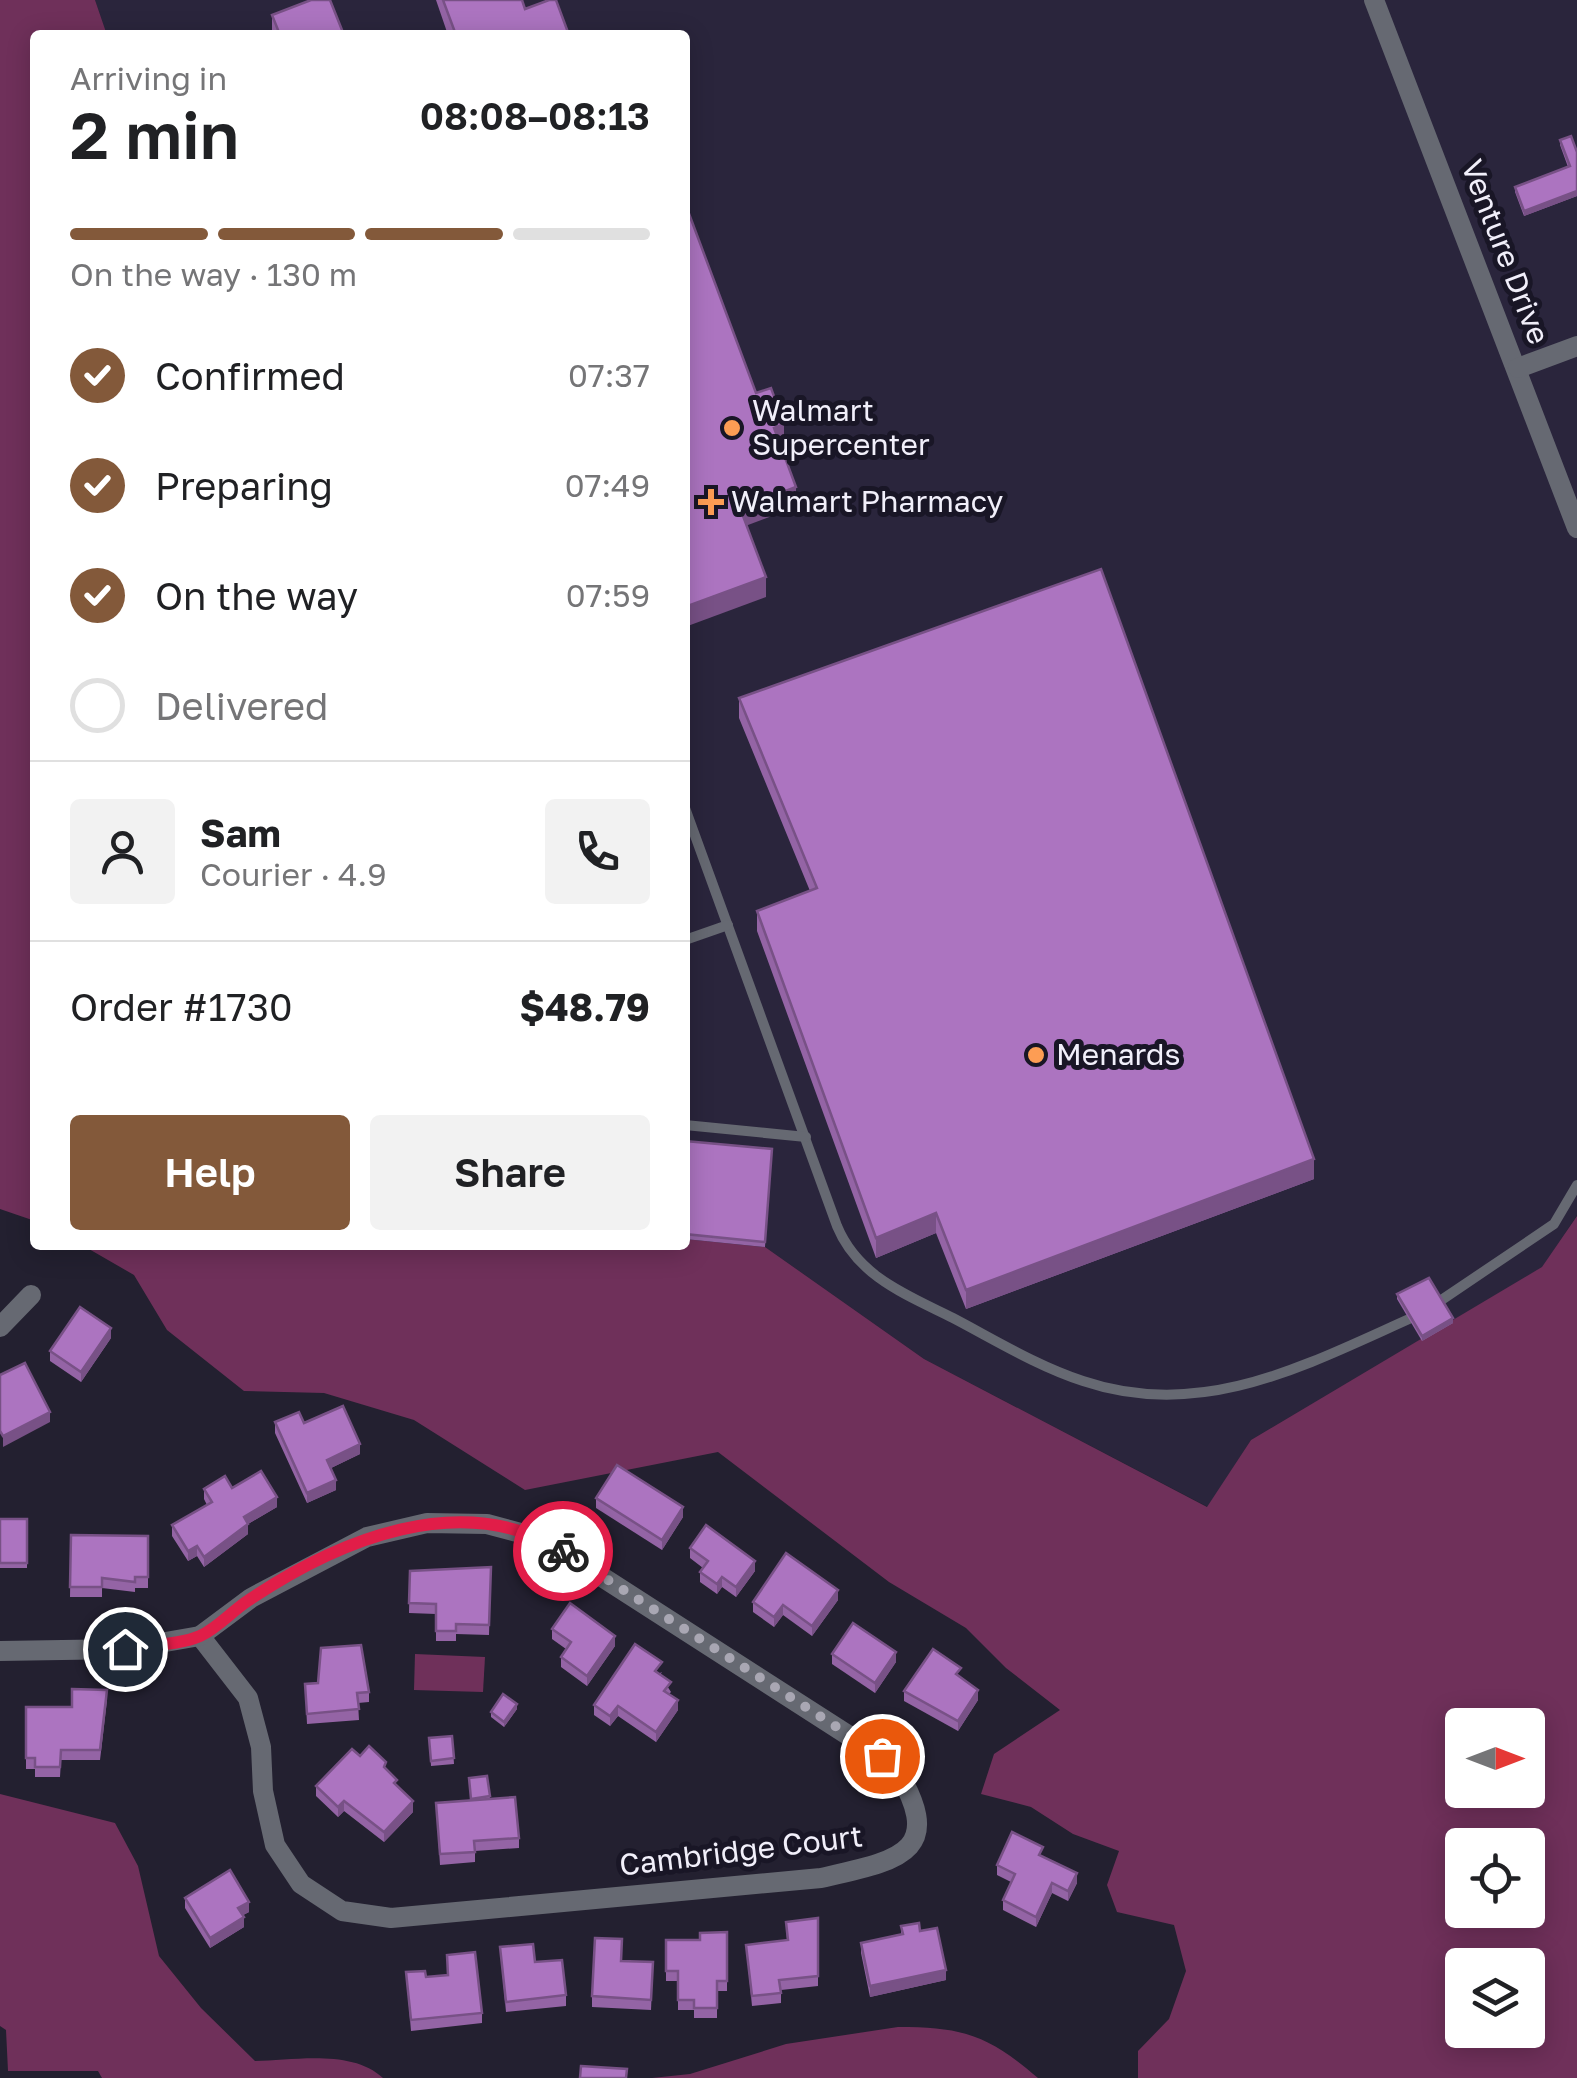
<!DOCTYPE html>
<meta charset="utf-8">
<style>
body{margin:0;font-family:"Golos Text",sans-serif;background:#f2f2f2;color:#202124;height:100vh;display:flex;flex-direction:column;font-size:38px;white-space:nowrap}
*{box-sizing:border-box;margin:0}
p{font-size:32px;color:#757577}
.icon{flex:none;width:55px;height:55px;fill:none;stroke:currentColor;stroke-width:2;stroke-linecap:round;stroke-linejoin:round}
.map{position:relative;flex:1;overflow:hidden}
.panel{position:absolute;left:30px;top:30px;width:660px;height:1220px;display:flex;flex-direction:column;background:#fff;border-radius:10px;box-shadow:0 5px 25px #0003}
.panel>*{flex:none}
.needle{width:65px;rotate:90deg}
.buttons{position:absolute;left:1445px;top:1708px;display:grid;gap:20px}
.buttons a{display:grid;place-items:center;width:100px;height:100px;border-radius:10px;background:#fff;box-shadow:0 5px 25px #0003;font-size:50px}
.pin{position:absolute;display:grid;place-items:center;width:85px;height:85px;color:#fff;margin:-42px;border:5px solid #fff;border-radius:50%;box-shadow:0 2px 10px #0007}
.courier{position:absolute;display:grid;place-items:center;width:100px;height:100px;margin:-50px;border:8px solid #e11d48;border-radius:50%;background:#fff;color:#222;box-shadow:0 2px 12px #0007}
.headline em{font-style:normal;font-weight:600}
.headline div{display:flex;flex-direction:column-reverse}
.headline{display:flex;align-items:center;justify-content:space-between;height:170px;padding:0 40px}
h1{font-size:65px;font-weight:600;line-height:75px}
.bar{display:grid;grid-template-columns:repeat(4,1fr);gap:15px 10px;align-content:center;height:120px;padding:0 40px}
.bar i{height:12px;border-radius:8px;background:#e0e0e0}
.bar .on{background:#83593a}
.bar p{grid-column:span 4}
.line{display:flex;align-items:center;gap:25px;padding:0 40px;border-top:2px solid #e0e0e0}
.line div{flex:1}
.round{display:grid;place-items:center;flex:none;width:105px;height:105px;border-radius:10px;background:#f2f2f2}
ol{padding:0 40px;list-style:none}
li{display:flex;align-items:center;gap:30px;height:110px}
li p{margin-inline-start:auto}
li .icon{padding:10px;border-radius:50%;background:#83593a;color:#fff;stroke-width:4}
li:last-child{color:#757577}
li i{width:55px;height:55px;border:5px solid #e0e0e0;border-radius:50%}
.button{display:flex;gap:20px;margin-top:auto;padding:20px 40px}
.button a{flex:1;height:115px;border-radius:10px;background:#83593a;color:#fff;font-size:40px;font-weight:600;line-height:115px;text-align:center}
.button a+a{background:#f2f2f2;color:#202124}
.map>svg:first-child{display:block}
</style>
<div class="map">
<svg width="1577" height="2078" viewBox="0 0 1577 2078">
<rect width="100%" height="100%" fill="#232030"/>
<path fill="#2a253c" d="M 95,0 L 1577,0 L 1577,1215 L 1543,1267 L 1251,1440 L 1208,1507 L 924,1359 L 765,1247 L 685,1239 L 685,35 L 107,35 Z"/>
<g fill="#6f305a" fill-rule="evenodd">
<path d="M 0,0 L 95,0 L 107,35 L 35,35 L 35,1221 L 0,1209 Z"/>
<path d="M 1577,1216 L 1577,2078 L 1138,2078 L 1138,2051 L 1169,2019 L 1186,1971 L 1174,1925 L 1117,1912 L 1107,1885 L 1119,1851 L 1073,1834 L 1031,1807 L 981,1794 L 994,1754 L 1060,1710 L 1006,1668 L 966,1628 L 889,1582 L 718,1452 L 525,1490 L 414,1420 L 324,1393 L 244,1391 L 167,1330 L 134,1275 L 82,1245 L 685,1245 L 685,1239 L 765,1247 L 924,1359 L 1207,1507 L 1251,1440 L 1542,1267 ZM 1462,1725 L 1528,1725 L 1528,1790 L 1462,1790 ZM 1462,1845 L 1528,1845 L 1528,1910 L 1462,1910 ZM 1462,1965 L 1528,1965 L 1528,2030 L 1462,2030 Z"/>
<path d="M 415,1654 L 485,1657 L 483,1692 L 414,1690 Z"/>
<path d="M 0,1794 L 115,1823 L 138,1866 L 159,1956 L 201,2008 L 255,2061 C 294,2060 353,2049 383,2078 L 102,2078 L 98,2071 L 8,2071 L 6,2030 L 0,2026 Z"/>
<path d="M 898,2027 C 963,2027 988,2035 1038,2078 L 652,2078 L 690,2074 L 786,2044 Z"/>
</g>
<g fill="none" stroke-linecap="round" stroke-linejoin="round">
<g stroke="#666972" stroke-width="10">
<path d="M 685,808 L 837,1226 C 858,1277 907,1295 953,1318 C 995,1340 1037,1366 1083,1381 C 1201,1421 1304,1366 1409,1319"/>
<path d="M 685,940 L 728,925"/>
<path d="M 685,1125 L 806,1137"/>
<path d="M 1440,1301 L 1554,1224 L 1577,1185"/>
</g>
<g stroke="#666972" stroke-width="20">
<path d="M 1374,0 L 1577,528"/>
<path d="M 1518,368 L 1577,346"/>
<path d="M 0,1327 L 31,1295"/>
<path d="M 427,1523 L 487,1524 L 543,1539 L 893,1764 C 949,1853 900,1860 821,1878 L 391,1918 L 342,1911 L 301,1884 L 275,1845 L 263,1791 L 261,1747 L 248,1698 L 200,1636 L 251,1598 L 367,1537 Z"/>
<path d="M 0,1651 L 125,1649 L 200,1636"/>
</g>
</g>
<g fill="#9464a5">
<path d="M 436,0 L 522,0 L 525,9 L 569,35 L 448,35 Z"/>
<path d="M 272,15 L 344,35 L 272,35 Z"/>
<path d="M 1560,140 L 1577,152 L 1577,196 L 1524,216 L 1515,192 L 1515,187 L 1568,167 L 1560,145 Z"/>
<path d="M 739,698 L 1314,1179 L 966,1309 L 936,1233 L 876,1258 L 757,931 L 757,911 L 810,891 L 739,718 Z"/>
<path d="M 685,1141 L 772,1149 L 765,1247 L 685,1239 Z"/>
<path d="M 1397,1294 L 1453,1323 L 1422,1341 L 1397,1299 Z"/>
<path d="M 111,1338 L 81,1382 L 50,1361 L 50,1351 Z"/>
<path d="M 275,1422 L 304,1423 L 360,1454 L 331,1468 L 336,1490 L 307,1503 L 275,1433 Z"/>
<path d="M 232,1488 L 277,1507 L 248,1524 L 248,1534 L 204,1567 L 197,1556 L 188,1561 L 172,1536 L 172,1525 L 207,1505 L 204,1499 L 204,1489 Z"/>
<path d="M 596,1498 L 683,1517 L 662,1550 L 596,1508 Z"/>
<rect x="0" y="1519" width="27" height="49"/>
<path d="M 71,1535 L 148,1536 L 148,1588 L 135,1588 L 135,1592 L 102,1588 L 102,1597 L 70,1597 Z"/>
<path d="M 690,1548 L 755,1571 L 736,1597 L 722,1587 L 717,1594 L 700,1582 L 700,1572 L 703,1568 L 690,1558 Z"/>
<path d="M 491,1567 L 489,1635 L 456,1634 L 456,1641 L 436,1641 L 436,1614 L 409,1613 L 410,1571 Z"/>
<path d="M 838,1600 L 812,1636 L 783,1615 L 774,1627 L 753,1612 L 753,1602 Z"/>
<path d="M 552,1629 L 615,1646 L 587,1686 L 561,1667 L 561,1657 L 566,1649 L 552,1639 Z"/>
<path d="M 832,1654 L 896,1662 L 875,1693 L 832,1664 Z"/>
<path d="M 662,1672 L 660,1675 L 671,1692 L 669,1694 L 678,1710 L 656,1742 L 618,1716 L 610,1726 L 594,1715 L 594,1705 Z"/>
<path d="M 961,1678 L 978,1700 L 958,1731 L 904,1701 L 904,1691 Z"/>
<path d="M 305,1684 L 369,1692 L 369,1702 L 358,1703 L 359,1720 L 307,1724 Z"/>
<path d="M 107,1700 L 100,1760 L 61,1760 L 60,1777 L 35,1777 L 35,1769 L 26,1769 L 26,1707 L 72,1707 Z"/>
<path d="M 517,1709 L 504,1727 L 491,1717 L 491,1712 Z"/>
<path d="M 452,1736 L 454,1764 L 431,1766 L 429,1738 Z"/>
<path d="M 360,1756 L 386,1769 L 413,1812 L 384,1842 L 344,1811 L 338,1817 L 316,1796 L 316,1786 Z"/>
<path d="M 487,1776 L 490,1799 L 519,1838 L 519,1848 L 475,1851 L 475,1862 L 440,1865 L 436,1803 L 471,1800 L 469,1778 Z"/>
<path d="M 1043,1857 L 1077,1883 L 1068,1901 L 1052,1893 L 1036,1927 L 1003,1910 L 1003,1900 L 1011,1882 L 997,1875 L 997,1865 Z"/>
<path d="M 185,1898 L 249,1912 L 243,1915 L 244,1927 L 210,1948 L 185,1908 Z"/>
<path d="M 818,1918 L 818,1986 L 781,1990 L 781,2003 L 752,2006 L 746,1945 L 787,1940 L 786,1922 Z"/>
<path d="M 901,1926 L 946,1980 L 870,1997 L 861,1953 L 861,1943 L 901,1934 Z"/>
<path d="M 727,1932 L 727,1991 L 717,1991 L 717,2018 L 694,2018 L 694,2010 L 678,2010 L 678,1981 L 666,1981 L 666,1940 L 700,1940 Z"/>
<path d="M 500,1947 L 535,1962 L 566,1995 L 566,2006 L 506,2012 Z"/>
<path d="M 447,1955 L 482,2013 L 482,2023 L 411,2031 L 406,1972 L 426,1977 L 447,1975 Z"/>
<path d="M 622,1961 L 653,1962 L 651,2010 L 592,2007 L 592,1996 Z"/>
</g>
<g fill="#785186">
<path d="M 688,173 L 688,193 L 685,196 L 685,176 Z"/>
<path d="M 1577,191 L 1577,196 L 1524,216 L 1524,211 Z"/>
<path d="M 784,424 L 784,443 L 774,447 L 774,428 Z"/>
<path d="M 796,487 L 796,507 L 740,528 L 740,508 Z"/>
<path d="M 766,577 L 766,597 L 685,627 L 685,607 Z"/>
<path d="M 1314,1159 L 1314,1179 L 966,1309 L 966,1290 Z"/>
<path d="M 936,1213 L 936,1233 L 876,1258 L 876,1238 Z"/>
<path d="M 1453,1318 L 1453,1323 L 1422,1341 L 1422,1336 Z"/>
<path d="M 111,1328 L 111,1338 L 81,1382 L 81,1372 Z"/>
<path d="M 50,1412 L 50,1422 L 3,1447 L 3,1436 Z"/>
<path d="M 360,1444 L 360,1454 L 327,1470 L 327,1460 Z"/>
<path d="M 336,1480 L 336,1490 L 307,1503 L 307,1493 Z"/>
<path d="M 277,1497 L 277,1507 L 248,1524 L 248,1534 L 204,1567 L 204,1557 L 244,1517 Z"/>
<path d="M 683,1507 L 683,1517 L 662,1550 L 662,1540 Z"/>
<path d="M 197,1546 L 197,1556 L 188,1561 L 188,1551 Z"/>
<path d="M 755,1561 L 755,1571 L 736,1597 L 736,1587 Z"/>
<path d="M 722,1577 L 722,1587 L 717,1594 L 717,1584 Z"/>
<path d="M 838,1590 L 838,1600 L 812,1636 L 812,1626 Z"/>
<path d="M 783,1605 L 783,1615 L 774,1627 L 774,1617 Z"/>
<path d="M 615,1636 L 615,1646 L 587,1686 L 587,1676 Z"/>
<path d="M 896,1652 L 896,1662 L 875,1693 L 875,1683 Z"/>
<path d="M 978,1690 L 978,1700 L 958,1731 L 958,1721 Z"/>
<path d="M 678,1700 L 678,1710 L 656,1742 L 656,1732 Z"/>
<path d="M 517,1704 L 517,1709 L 504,1727 L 504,1722 Z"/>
<path d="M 618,1706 L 618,1716 L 610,1726 L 610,1716 Z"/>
<path d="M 344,1801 L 344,1811 L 338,1817 L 338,1807 Z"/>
<path d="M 413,1801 L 413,1812 L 384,1842 L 384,1832 Z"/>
<path d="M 1077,1873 L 1077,1883 L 1068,1901 L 1068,1891 Z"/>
<path d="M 1052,1883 L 1052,1893 L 1036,1927 L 1036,1917 Z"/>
<path d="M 249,1902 L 249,1912 L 238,1918 L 238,1908 Z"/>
<path d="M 244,1917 L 244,1927 L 210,1948 L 210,1938 Z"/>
<path d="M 946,1970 L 946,1980 L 870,1997 L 870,1986 Z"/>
</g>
<g fill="#ac74c0" stroke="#785186" stroke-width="2.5">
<path d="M 311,0 L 330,0 L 344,35 L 280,35 L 272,15 Z"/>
<path d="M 443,0 L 522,0 L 525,9 L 549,0 L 556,0 L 569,35 L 456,35 Z"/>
<path d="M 1571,136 L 1577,152 L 1577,191 L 1524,211 L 1515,187 L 1570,166 L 1560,140 Z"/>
<path d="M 685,203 L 756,393 L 771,388 L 784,424 L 774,428 L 796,487 L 740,508 L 766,577 L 685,607 Z"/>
<path d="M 1101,569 L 1314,1159 L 966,1290 L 936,1213 L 876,1238 L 757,911 L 817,888 L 739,698 Z"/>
<path d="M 685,1141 L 772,1149 L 765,1242 L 685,1234 Z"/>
<path d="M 1429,1278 L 1453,1318 L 1422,1336 L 1397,1294 Z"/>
<path d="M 80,1307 L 111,1328 L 81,1372 L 50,1351 Z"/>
<path d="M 25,1363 L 50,1412 L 3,1436 L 0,1431 L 0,1375 Z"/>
<path d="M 343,1406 L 360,1444 L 327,1460 L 336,1480 L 307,1493 L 275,1422 L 299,1412 L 304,1423 Z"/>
<path d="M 617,1465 L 683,1507 L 662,1540 L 596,1498 Z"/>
<path d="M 261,1471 L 277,1497 L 244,1517 L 248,1524 L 204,1557 L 197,1546 L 188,1551 L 172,1525 L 212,1502 L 204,1489 L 225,1476 L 232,1488 Z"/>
<rect x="0" y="1519" width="27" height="44"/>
<path d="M 706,1525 L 755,1561 L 736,1587 L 722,1577 L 717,1584 L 700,1572 L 708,1561 L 690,1548 Z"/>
<path d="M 71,1535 L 148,1536 L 148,1577 L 135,1577 L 135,1582 L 102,1578 L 102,1587 L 70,1587 Z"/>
<path d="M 786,1553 L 838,1590 L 812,1626 L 783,1605 L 774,1617 L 753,1602 Z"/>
<path d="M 491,1567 L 489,1625 L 456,1624 L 456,1631 L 436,1631 L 436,1604 L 409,1603 L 410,1571 Z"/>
<path d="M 570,1603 L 615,1636 L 587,1676 L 561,1657 L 571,1642 L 552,1629 Z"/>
<path d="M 853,1623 L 896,1652 L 875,1683 L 832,1654 Z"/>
<path d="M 635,1644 L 662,1662 L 655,1671 L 671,1682 L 664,1691 L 678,1700 L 656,1732 L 618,1706 L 610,1716 L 594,1705 Z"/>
<path d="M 361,1645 L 369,1692 L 357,1693 L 359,1709 L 307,1714 L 305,1684 L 318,1683 L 321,1648 Z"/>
<path d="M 933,1649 L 961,1668 L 956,1674 L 978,1690 L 958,1721 L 904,1691 Z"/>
<path d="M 72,1689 L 107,1690 L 100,1750 L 61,1750 L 60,1767 L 35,1767 L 35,1758 L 26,1758 L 26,1707 L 72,1707 Z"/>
<path d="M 503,1694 L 517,1704 L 504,1722 L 491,1712 Z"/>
<path d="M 452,1736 L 454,1758 L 431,1761 L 429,1738 Z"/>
<path d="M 369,1746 L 386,1762 L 384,1767 L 397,1780 L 394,1783 L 413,1801 L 384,1832 L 344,1801 L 338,1807 L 316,1786 L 352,1749 L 360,1756 Z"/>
<path d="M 487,1776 L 490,1796 L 471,1799 L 469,1778 Z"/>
<path d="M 515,1797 L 519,1838 L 474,1841 L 475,1852 L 440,1854 L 436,1803 Z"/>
<path d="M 1012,1832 L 1043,1847 L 1039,1855 L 1077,1873 L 1068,1891 L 1052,1883 L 1036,1917 L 1003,1900 L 1015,1874 L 997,1865 Z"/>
<path d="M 230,1870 L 249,1902 L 238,1908 L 244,1917 L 210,1938 L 185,1898 Z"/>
<path d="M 818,1918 L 818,1976 L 779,1980 L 781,1993 L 752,1996 L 746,1945 L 788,1940 L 786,1922 Z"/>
<path d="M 919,1923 L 920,1931 L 937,1928 L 946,1970 L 870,1986 L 861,1943 L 903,1934 L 901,1926 Z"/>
<path d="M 727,1932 L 727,1981 L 717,1981 L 717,2008 L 694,2008 L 694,2000 L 678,2000 L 678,1971 L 666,1971 L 666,1940 L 700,1940 L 700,1933 Z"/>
<path d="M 595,1938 L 622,1939 L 621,1961 L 653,1962 L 651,2000 L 592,1996 Z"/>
<path d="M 533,1944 L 535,1962 L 562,1960 L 566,1995 L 506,2002 L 500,1947 Z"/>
<path d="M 475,1952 L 482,2013 L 411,2020 L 406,1972 L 425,1971 L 426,1977 L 448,1975 L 447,1955 Z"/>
<path d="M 581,2066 L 627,2069 L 626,2078 L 580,2078 Z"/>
</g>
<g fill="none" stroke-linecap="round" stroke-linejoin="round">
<path stroke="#a9a7b3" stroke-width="10" stroke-dasharray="0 18" d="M 563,1551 L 882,1756"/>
<path stroke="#e11d48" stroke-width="12" d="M 125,1649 C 148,1645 179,1645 200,1636 C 218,1628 233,1610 249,1600 C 338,1540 462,1488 563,1551"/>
</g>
<g fill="#fd9d54" stroke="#191626" stroke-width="4">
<circle cx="732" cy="428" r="10"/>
<path d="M706 487h10v10h10v10h-10v10h-10v-10h-10v-10h10z"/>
<circle cx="1036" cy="1055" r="10"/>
</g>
<g text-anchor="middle" stroke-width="10" stroke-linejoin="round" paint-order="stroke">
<g font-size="30" fill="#f1effa" stroke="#191626">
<text transform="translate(1505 252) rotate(69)" y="10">Venture Drive</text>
<text transform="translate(741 1851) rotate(-7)" y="10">Cambridge Court</text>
</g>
<g font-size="30" fill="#f1effa" stroke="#191626" text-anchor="start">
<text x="752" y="421">Walmart<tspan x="752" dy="34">Supercenter</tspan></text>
<text x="731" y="512">Walmart Pharmacy</text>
<text x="1056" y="1065">Menards</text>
</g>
</g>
</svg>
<div class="buttons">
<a><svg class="needle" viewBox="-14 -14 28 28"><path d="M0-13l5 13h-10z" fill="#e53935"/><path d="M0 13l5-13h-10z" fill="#757577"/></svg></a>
<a><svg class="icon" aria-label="locate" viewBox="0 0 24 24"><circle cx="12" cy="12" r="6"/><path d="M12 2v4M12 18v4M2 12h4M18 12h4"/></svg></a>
<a><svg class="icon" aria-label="layers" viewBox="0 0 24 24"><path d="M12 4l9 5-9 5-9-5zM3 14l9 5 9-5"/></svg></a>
</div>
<div class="pin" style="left:882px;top:1756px;background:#ea580c"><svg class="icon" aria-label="bag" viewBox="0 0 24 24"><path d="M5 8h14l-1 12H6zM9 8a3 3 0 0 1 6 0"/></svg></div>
<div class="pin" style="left:125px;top:1649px;background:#1f2937"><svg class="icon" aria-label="home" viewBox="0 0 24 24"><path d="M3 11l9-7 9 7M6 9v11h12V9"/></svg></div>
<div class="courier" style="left:563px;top:1551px"><svg class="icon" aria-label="bike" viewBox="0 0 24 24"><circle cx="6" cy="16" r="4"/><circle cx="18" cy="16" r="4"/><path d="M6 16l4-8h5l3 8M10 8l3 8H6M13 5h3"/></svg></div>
<section class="panel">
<div class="headline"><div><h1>2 min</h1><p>Arriving in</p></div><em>08:08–08:13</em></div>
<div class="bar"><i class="on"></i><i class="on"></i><i class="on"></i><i></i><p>On the way · 130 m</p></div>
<ol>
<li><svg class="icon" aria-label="check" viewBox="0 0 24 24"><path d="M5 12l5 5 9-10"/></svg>Confirmed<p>07:37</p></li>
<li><svg class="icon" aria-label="check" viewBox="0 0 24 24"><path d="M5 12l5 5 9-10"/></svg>Preparing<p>07:49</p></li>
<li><svg class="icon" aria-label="check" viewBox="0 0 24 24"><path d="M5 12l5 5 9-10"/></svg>On the way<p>07:59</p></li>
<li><i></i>Delivered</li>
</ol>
<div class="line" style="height:180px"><a class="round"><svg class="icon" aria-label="person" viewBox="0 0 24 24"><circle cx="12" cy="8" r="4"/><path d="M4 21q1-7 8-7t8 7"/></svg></a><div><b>Sam</b><p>Courier · 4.9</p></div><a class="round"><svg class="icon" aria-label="phone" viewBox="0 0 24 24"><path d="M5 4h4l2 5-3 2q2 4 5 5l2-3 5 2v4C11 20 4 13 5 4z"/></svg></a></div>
<div class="line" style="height:130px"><div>Order #1730</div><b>$48.79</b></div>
<div class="button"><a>Help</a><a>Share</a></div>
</section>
</div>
